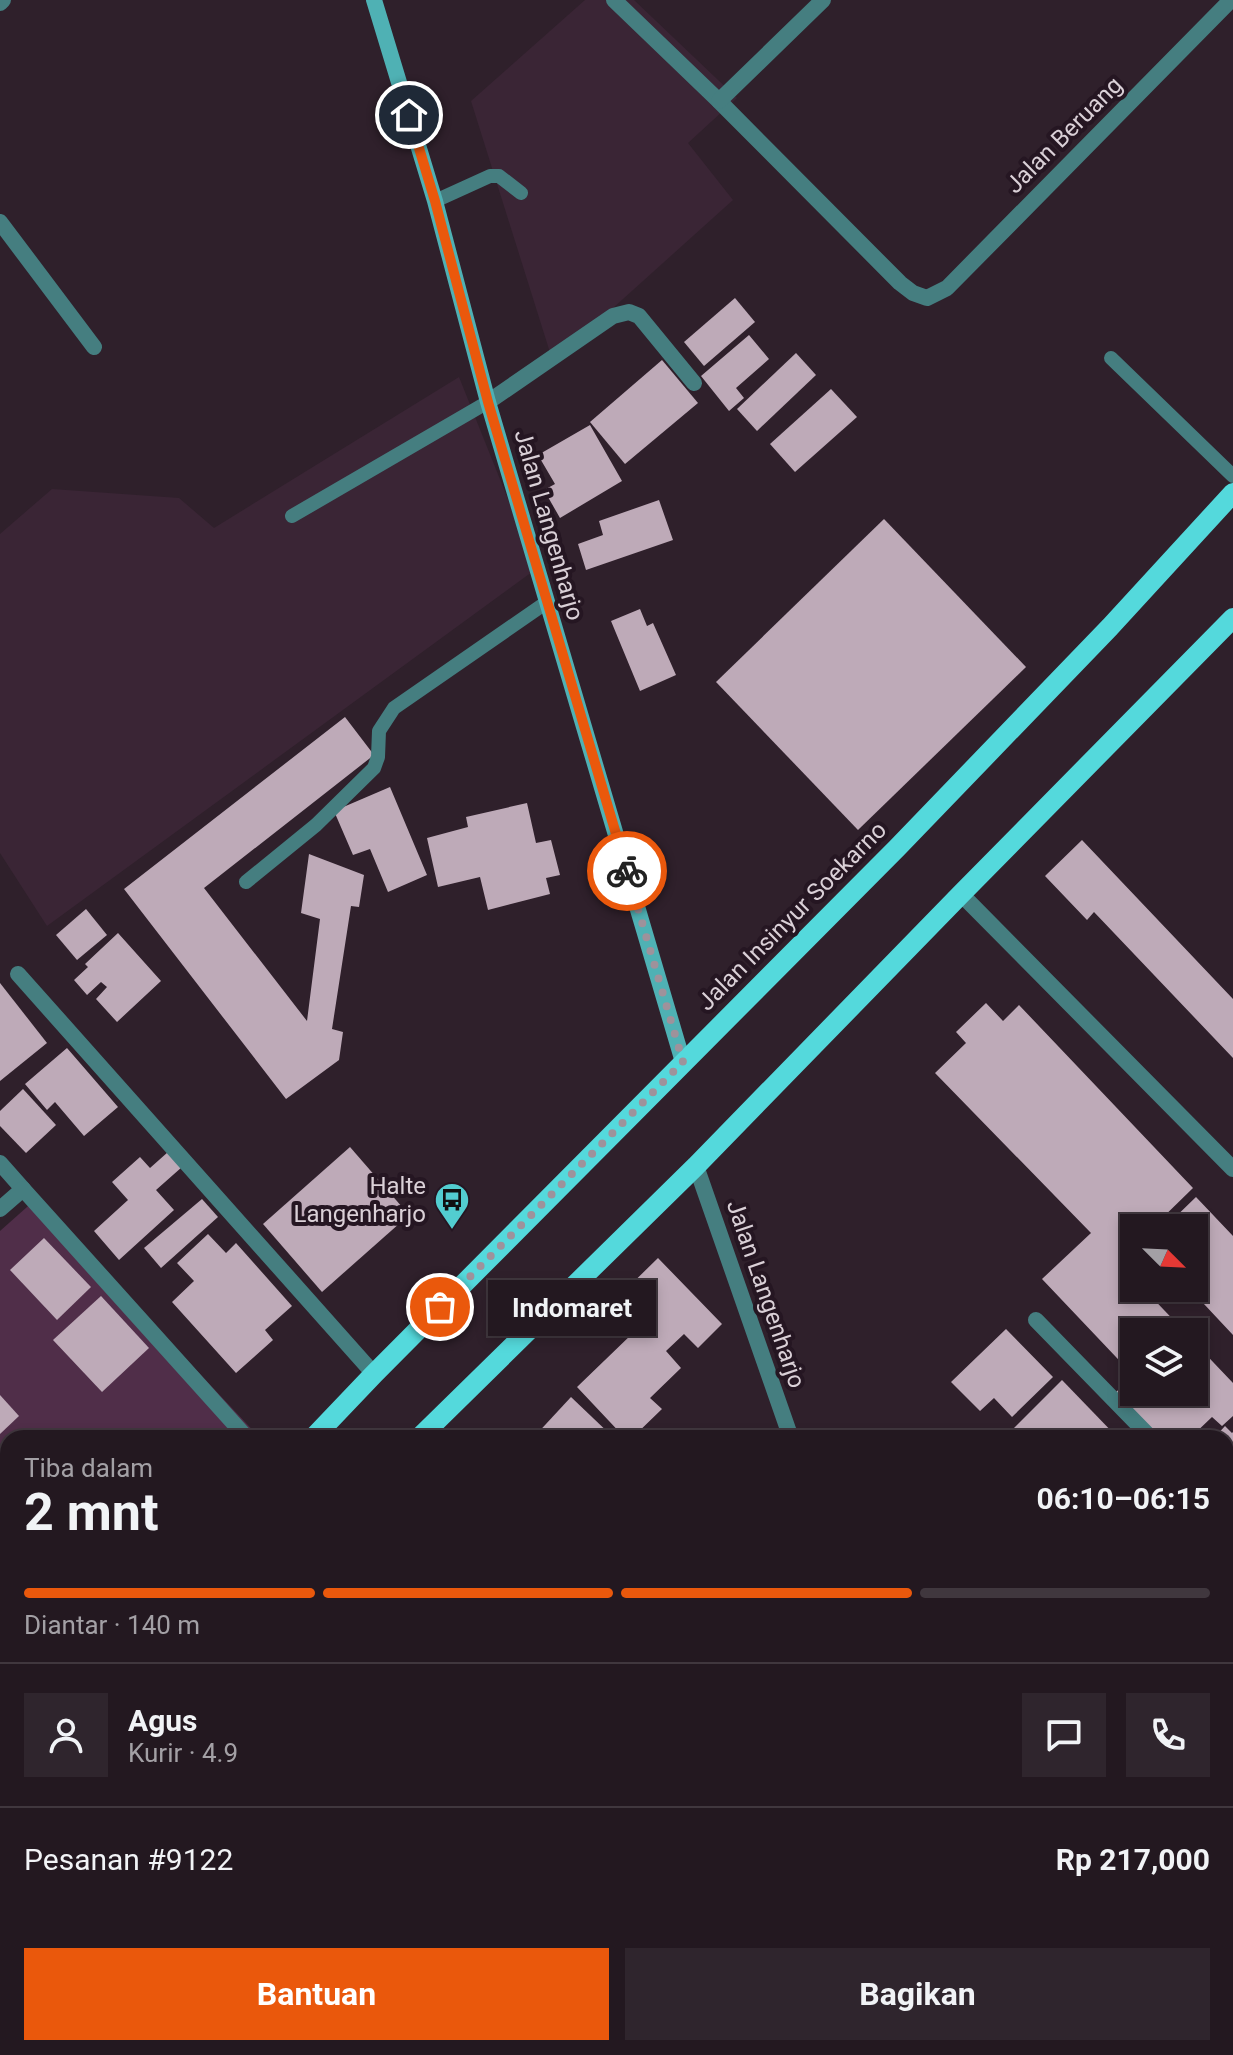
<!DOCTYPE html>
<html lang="id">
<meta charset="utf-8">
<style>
body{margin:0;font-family:Roboto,sans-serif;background:#2f252d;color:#f1f3f6;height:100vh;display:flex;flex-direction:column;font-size:30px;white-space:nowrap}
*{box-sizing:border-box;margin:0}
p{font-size:26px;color:#a3a0a5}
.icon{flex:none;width:44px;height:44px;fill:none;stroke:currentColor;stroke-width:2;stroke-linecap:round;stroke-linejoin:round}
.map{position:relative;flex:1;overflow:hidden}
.details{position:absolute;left:0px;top:1430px;width:1234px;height:626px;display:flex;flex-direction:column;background:#231820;border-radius:24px 24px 0 0;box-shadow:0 4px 12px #0003,0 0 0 2px #40373e}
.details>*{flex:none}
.needle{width:52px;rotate:114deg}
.controls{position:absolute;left:1120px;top:1214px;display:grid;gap:16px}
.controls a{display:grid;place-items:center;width:88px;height:88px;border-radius:0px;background:#231820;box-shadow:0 4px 12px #0003,0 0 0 2px #40373e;font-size:40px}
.pin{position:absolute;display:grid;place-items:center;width:68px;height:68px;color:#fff;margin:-34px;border:4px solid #fff;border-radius:50%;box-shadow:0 2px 8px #0007}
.courier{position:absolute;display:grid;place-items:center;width:80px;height:80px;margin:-40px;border:6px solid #ea580c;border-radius:50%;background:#fff;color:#222;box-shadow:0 2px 10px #0007}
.bubble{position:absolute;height:56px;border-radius:0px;background:#231820;box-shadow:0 4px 12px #0003,0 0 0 2px #40373e;font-size:26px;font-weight:700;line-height:56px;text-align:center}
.summary em{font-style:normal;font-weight:700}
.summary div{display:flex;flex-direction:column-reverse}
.summary{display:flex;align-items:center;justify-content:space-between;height:136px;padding:0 24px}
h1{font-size:52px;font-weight:700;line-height:60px}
.bar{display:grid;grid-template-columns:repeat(4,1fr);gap:12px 8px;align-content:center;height:96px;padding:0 24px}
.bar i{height:10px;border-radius:6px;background:#40373e}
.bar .current{background:#ea580c}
.bar p{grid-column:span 4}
.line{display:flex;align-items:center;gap:20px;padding:0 24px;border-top:2px solid #40373e}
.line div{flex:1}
.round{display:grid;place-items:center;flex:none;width:84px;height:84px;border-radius:0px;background:#2f252d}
.button{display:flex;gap:16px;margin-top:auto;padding:16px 24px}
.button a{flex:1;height:92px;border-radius:0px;background:#ea580c;color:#fff;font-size:32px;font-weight:700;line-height:92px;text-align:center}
.button a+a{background:#2f252d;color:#f1f3f6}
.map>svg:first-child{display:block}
</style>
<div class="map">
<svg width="1233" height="2055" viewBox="0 0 1233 2055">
<rect width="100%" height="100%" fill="#2f202b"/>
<g fill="#3a2535">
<path d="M 585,0 L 634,0 L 737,98 L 688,143 L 733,200 L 553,362 L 471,101 Z"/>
<path d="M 459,377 L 536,569 L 47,926 L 0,853 L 0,534 L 52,489 L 179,498 L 214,528 Z"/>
<path d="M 1226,1755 L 1233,1766 L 1233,2055 L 1053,2055 L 1051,2048 L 1226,2048 Z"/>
<path d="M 178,2048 L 925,2048 L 931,2055 L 189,2055 Z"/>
</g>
<path fill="#502e49" d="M 36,1199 L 260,1438 L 8,1438 L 8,1703 L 0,1711 L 0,1231 Z"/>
<g fill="#beaab8">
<path d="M 735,298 L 755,322 L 704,366 L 684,342 Z"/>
<path d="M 749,335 L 769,359 L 736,388 L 744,398 L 729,411 L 701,376 Z"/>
<path d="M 796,353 L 816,375 L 757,431 L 737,409 Z"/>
<path d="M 662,360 L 698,403 L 625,464 L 590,422 Z"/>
<path d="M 831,389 L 857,417 L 795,472 L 770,444 Z"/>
<path d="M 590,425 L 622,481 L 560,518 L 544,490 L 555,484 L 538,455 Z"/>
<path d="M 659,500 L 673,540 L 586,570 L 578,544 L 603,535 L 599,521 Z"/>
<path d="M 884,519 L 1026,667 L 858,830 L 716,682 Z"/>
<path d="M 640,609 L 647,626 L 653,623 L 676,675 L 640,691 L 611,621 Z"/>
<path d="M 345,717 L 374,755 L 204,888 L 307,1021 L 320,919 L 301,913 L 309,854 L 364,875 L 359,907 L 351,906 L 332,1029 L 343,1032 L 339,1060 L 286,1099 L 124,889 Z"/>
<path d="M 390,787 L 427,875 L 388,892 L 370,849 L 353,855 L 334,811 Z"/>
<path d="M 527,803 L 536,843 L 551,840 L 560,875 L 546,878 L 550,894 L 488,910 L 480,877 L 438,887 L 427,838 L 468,827 L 466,817 Z"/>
<path d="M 1082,840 L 1233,999 L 1233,1058 L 1094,912 L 1087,920 L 1045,876 Z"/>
<path d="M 86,909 L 107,935 L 77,960 L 56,935 Z"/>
<path d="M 118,933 L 161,981 L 117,1022 L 96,999 L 107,987 L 101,982 L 87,995 L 74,980 L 88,967 L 85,964 Z"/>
<path d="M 0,983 L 47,1043 L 0,1081 Z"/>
<path d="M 986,1003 L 1003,1021 L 1019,1005 L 1193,1188 L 1152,1228 L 1134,1228 L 1134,1246 L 1118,1262 L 1134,1279 L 1134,1288 L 1143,1288 L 1185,1332 L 1134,1332 L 1134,1376 L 1042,1279 L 1091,1233 L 935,1073 L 966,1043 L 956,1032 Z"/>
<path d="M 67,1048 L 118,1107 L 84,1136 L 55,1102 L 47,1110 L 25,1084 Z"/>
<path d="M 23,1089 L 56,1125 L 26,1153 L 0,1126 L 0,1111 Z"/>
<path d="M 350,1147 L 409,1215 L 322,1292 L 263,1224 Z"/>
<path d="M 168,1152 L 182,1167 L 156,1190 L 174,1210 L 119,1260 L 94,1231 L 128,1200 L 112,1182 L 140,1157 L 150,1168 Z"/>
<path d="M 1196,1197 L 1233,1236 L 1233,1335 L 1189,1288 L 1194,1288 L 1194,1228 L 1164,1228 Z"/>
<path d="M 202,1199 L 218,1217 L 161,1268 L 144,1248 Z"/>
<path d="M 208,1234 L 226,1253 L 236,1243 L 292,1306 L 265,1330 L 273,1340 L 236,1373 L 172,1302 L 194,1281 L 177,1263 Z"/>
<path d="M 44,1238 L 91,1287 L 57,1320 L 10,1270 Z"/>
<path d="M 658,1258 L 722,1324 L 698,1348 L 684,1334 L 666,1351 L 681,1368 L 650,1398 L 662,1409 L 632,1438 L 625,1438 L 577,1387 L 633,1333 L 608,1307 Z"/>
<path d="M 101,1296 L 149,1348 L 102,1392 L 53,1340 Z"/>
<path d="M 1006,1329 L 1053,1377 L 1012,1417 L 994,1398 L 980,1411 L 951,1382 Z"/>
<path d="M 1194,1342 L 1233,1383 L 1233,1416 L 1222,1426 L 1212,1417 L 1190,1438 L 1160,1438 L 1116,1392 L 1134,1376 L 1134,1392 L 1194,1392 Z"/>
<path d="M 1062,1380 L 1118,1438 L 1004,1438 Z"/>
<path d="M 0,1395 L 19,1416 L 0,1434 Z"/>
<path d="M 571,1397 L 614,1438 L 533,1438 Z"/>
<path d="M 1225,1426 L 1232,1433 L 1233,1432 L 1233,1475 L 1226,1468 L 1226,1438 L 1214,1438 Z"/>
<path d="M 1226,1639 L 1233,1646 L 1233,1709 L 1226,1717 Z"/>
<path d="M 73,2048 L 131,2048 L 138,2055 L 67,2055 Z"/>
</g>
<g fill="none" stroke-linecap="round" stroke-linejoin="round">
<g stroke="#457e80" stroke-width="14">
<path d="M 435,201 L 490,176 L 499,176 L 521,193"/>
<path d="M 1111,358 L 1233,476"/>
<path d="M 292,516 L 488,402"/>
<path d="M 246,882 L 316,825 L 374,768 L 378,757 L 379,731 L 394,708 L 547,602"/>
</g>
<g stroke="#457e80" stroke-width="16">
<path d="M 614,0 L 719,101 L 900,283 L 913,293 L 927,298 L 947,288 L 1231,0"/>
<path d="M 0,3 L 3,0"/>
<path d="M 719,101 L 823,0"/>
<path d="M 0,222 L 94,347"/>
<path d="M 488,402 L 613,316 L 629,312 L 639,316 L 694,383"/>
<path d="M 961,894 L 1233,1169"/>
<path d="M 18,974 L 374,1374"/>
<path d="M 0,1163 L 23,1189"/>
<path d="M 696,1166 L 791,1438"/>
<path d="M 0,1209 L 23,1189 L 247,1438"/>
<path d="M 1036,1320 L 1151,1438"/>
<path d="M 1226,1516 L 1233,1523"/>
<path d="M 1226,1599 L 1233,1592"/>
<path d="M 979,2048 L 981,2055"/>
</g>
<path stroke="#4fb1b4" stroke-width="16" d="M 374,0 L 435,201 L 488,402 L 683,1062"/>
<g stroke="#54d9dc" stroke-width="20">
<path d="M 313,1438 L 374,1374 L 897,848 L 1110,627 L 1233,493"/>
<path d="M 419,1438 L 696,1166 L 961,894 L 1233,618"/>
<path d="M 0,1747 L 8,1740"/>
<path d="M 0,1861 L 8,1852"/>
</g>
</g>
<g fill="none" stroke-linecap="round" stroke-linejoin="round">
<path stroke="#9e929b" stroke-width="8" stroke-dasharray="0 14.4" d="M 440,1307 L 683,1062 L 627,871"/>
<path stroke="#ea580c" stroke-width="10" d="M 409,115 L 435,201 L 488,402 L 627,871"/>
</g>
<defs>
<symbol id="bus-pin" viewBox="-11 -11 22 30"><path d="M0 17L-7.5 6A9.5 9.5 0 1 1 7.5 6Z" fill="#52cdd0" stroke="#251622"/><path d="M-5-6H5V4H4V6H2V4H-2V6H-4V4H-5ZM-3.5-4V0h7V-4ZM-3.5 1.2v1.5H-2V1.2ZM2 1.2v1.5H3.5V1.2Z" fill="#111"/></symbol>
</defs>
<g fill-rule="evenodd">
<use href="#bus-pin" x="432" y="1180" width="40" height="54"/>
</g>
<g text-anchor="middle" stroke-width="8" stroke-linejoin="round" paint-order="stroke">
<g font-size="24" fill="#dad0d7" stroke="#251622">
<text transform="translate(1064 135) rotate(-45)" y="8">Jalan Beruang</text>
<text transform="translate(549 525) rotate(74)" y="8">Jalan Langenharjo</text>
<text transform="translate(792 916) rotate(-45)" y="8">Jalan Insinyur Soekarno</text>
<text transform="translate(766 1294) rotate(71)" y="8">Jalan Langenharjo</text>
</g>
<g font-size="24" fill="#dad0d7" stroke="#251622" text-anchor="end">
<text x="426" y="1194">Halte<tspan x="426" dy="28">Langenharjo</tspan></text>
</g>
</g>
</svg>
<div class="controls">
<a><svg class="needle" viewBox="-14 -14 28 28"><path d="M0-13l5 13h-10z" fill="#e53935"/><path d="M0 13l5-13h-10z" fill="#a3a0a5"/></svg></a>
<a><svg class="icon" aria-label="layers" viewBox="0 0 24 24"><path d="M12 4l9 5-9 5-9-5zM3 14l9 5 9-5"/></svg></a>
</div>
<div class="pin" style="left:440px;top:1307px;background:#ea580c"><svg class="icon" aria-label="bag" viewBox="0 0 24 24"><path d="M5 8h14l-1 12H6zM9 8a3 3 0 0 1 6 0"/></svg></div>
<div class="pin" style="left:409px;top:115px;background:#1f2937"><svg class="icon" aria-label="home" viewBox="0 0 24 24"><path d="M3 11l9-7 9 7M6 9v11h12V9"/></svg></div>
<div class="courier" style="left:627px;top:871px"><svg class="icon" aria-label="bike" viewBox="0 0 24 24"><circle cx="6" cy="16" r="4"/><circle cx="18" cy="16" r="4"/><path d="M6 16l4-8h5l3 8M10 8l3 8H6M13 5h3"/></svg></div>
<div class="bubble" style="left:488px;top:1280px;width:168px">Indomaret</div>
<section class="details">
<div class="summary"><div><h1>2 mnt</h1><p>Tiba dalam</p></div><em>06:10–06:15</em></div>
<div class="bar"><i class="current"></i><i class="current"></i><i class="current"></i><i></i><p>Diantar · 140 m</p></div>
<div class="line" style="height:144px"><a class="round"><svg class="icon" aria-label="person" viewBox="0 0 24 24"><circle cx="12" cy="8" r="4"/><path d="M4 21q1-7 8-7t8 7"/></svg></a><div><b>Agus</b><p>Kurir · 4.9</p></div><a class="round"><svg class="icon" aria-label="chat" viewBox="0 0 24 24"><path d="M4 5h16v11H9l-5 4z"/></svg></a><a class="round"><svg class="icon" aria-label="phone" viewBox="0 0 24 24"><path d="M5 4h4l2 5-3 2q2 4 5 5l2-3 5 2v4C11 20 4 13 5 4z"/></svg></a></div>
<div class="line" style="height:104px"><div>Pesanan #9122</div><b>Rp 217,000</b></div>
<div class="button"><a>Bantuan</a><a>Bagikan</a></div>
</section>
</div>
